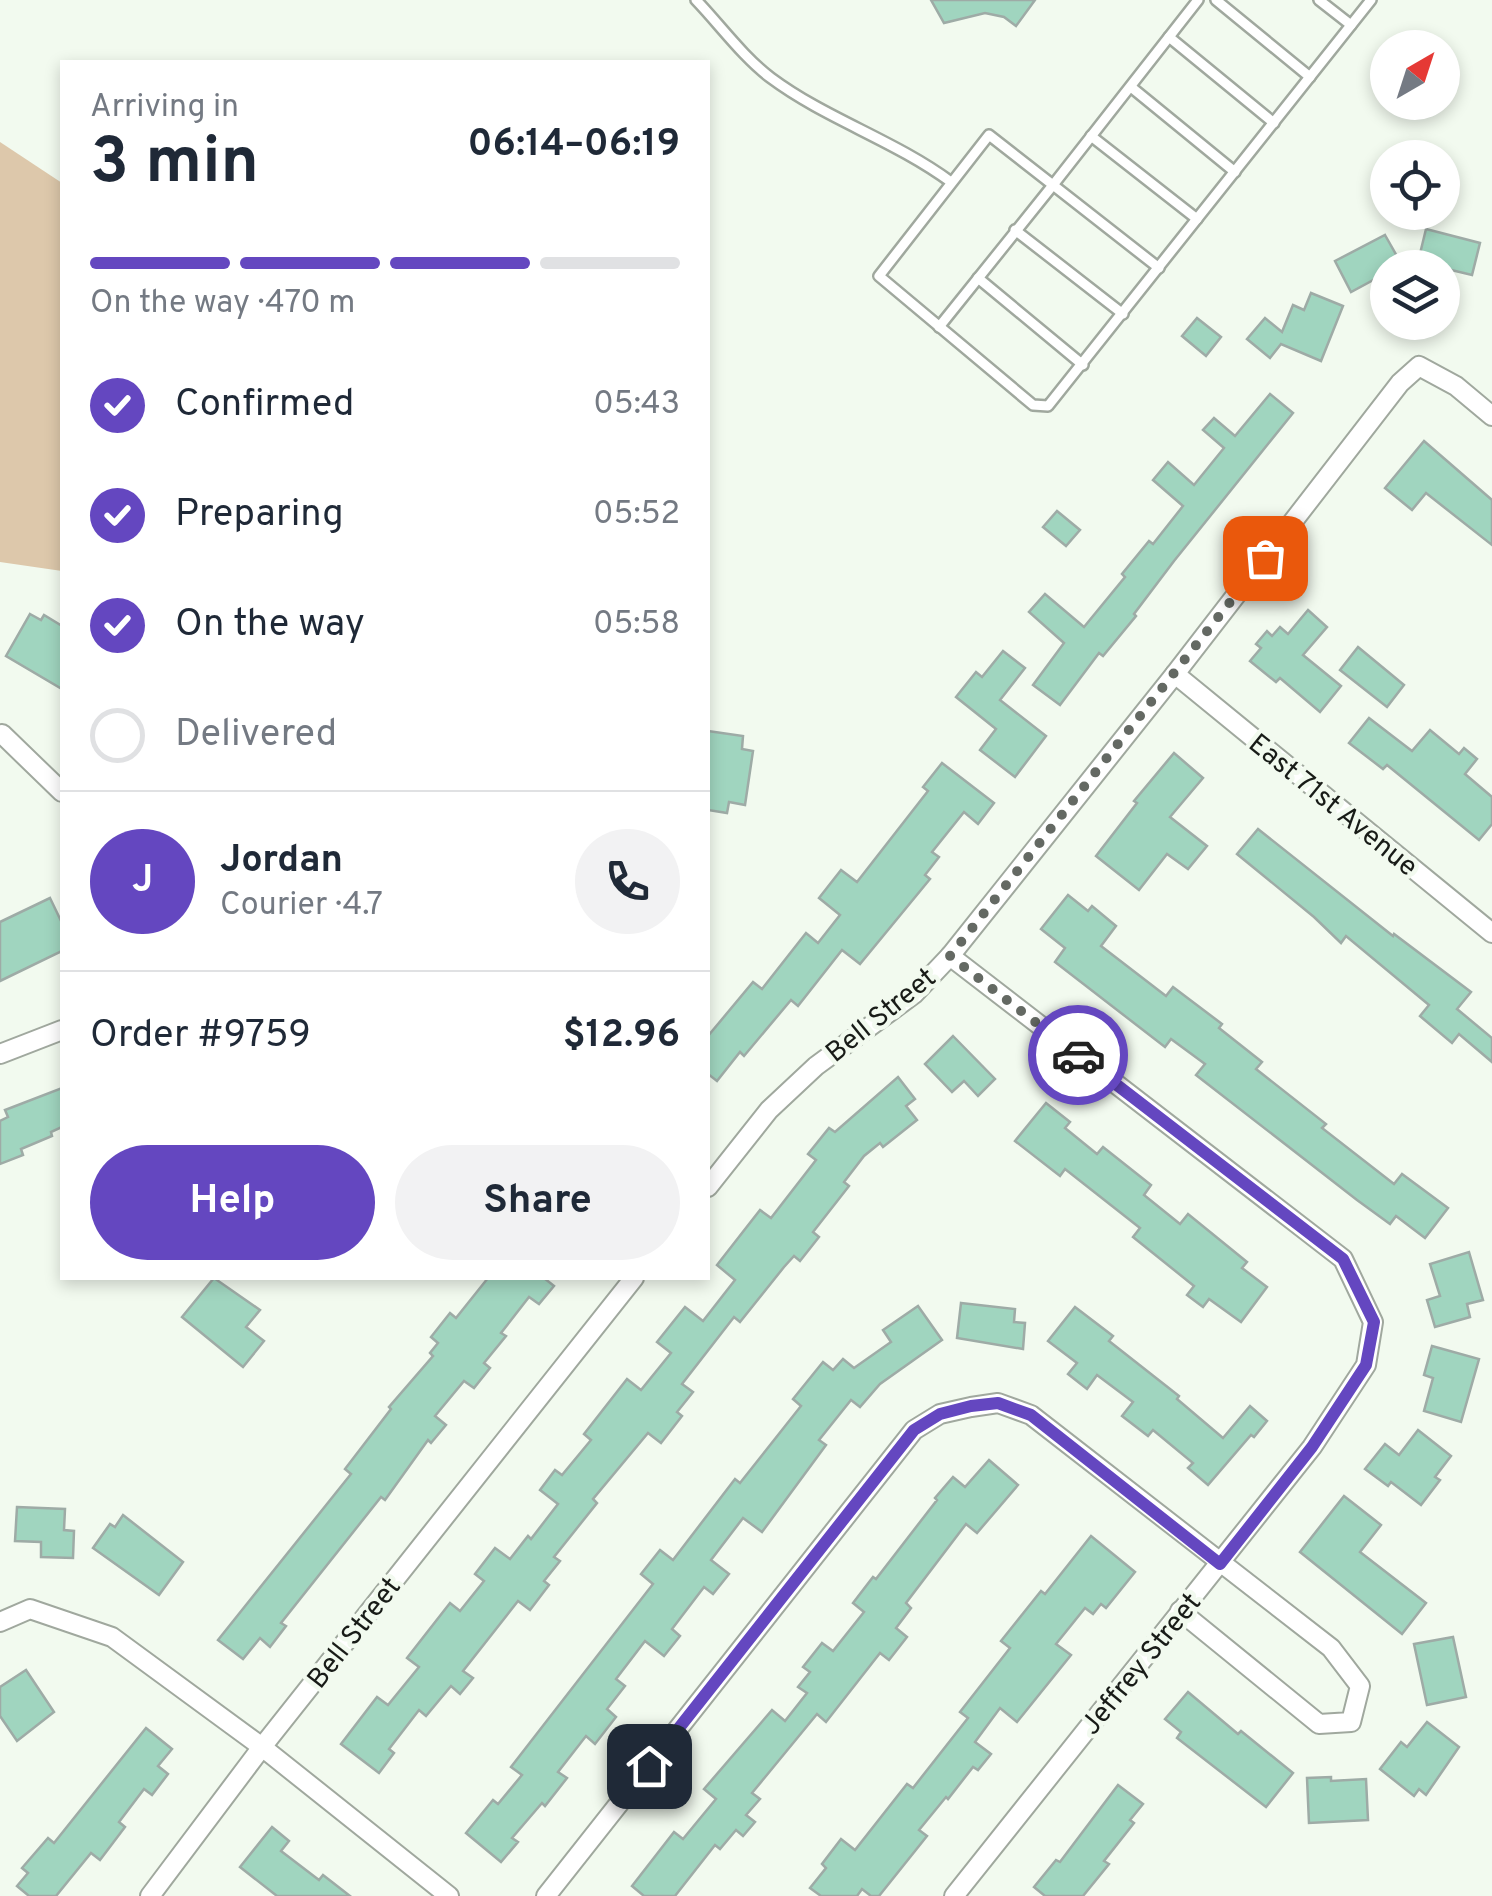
<!DOCTYPE html>
<meta charset="utf-8">
<style>
body{margin:0;font-family:Overpass,sans-serif;background:#f2f2f3;color:#1f2937;height:100vh;display:flex;flex-direction:column;font-size:38px;white-space:nowrap}
*{box-sizing:border-box;margin:0}
p{font-size:32px;color:#747a83}
.icon{flex:none;width:55px;height:55px;fill:none;stroke:currentColor;stroke-width:2;stroke-linecap:round;stroke-linejoin:round}
.map{position:relative;flex:1;overflow:hidden}
.sheet{position:absolute;left:60px;top:60px;width:650px;height:1220px;display:flex;flex-direction:column;background:#fff;border-radius:0px;box-shadow:0 5px 15px #0003}
.sheet>*{flex:none}
.needle{width:65px;rotate:39deg}
.buttons{position:absolute;left:1370px;top:30px;display:grid;gap:20px}
.buttons a{display:grid;place-items:center;width:90px;height:90px;border-radius:50%;background:#fff;box-shadow:0 5px 15px #0003;font-size:50px}
.pin{position:absolute;display:grid;place-items:center;width:85px;height:85px;color:#fff;margin:-42px;border-radius:20px;box-shadow:0 5px 15px #0006}
.courier{position:absolute;display:grid;place-items:center;width:100px;height:100px;margin:-50px;border:8px solid #6447c0;border-radius:50%;background:#fff;color:#222;box-shadow:0 2px 12px #0007}
.head em{font-style:normal;font-weight:700}
.head div{display:flex;flex-direction:column-reverse}
.head{display:flex;align-items:center;justify-content:space-between;height:170px;padding:0 30px}
h1{font-size:65px;font-weight:700;line-height:75px}
.bar{display:grid;grid-template-columns:repeat(4,1fr);gap:15px 10px;align-content:center;height:120px;padding:0 30px}
.bar i{height:12px;border-radius:8px;background:#e0e1e3}
.bar .current{background:#6447c0}
.bar p{grid-column:span 4}
.line{display:flex;align-items:center;gap:25px;padding:0 30px;border-top:2px solid #e0e1e3}
.line div{flex:1}
.round{display:grid;place-items:center;flex:none;width:105px;height:105px;border-radius:52px;background:#f2f2f3}
ol{padding:0 30px;list-style:none}
li{display:flex;align-items:center;gap:30px;height:110px}
li p{margin-inline-start:auto}
li .icon{padding:10px;border-radius:50%;background:#6447c0;color:#fff;stroke-width:4}
li:last-child{color:#747a83}
li i{width:55px;height:55px;border:5px solid #e0e1e3;border-radius:50%}
.action{display:flex;gap:20px;margin-top:auto;padding:20px 30px}
.action a{flex:1;height:115px;border-radius:60px;background:#6447c0;color:#fff;font-size:40px;font-weight:700;line-height:115px;text-align:center}
.action a+a{background:#f2f2f3;color:#1f2937}
.map>svg:first-child{display:block}
</style>
<div class="map">
<svg width="1492" height="1896" viewBox="0 0 1492 1896">
<rect width="100%" height="100%" fill="#f2faef"/>
<path fill="#ddc8ab" d="M 0,142 L 62,183 L 62,571 L 0,562 Z"/>
<g fill="#a0d5bf" stroke="#9eaba6" stroke-width="2.5">
<path d="M 931,0 L 1035,0 L 1016,26 L 1004,17 L 985,13 L 944,23 Z"/>
<path d="M 1426,229 L 1480,243 L 1472,275 L 1418,262 Z"/>
<path d="M 1385,235 L 1402,265 L 1388,268 L 1388,272 L 1351,292 L 1335,261 Z"/>
<path d="M 1311,293 L 1343,306 L 1321,361 L 1281,344 L 1270,358 L 1247,339 L 1265,318 L 1282,332 L 1293,305 L 1304,310 Z"/>
<path d="M 1197,318 L 1221,337 L 1206,356 L 1182,336 Z"/>
<path d="M 1270,394 L 1293,413 L 1174,561 L 1134,614 L 1136,616 L 1103,656 L 1099,653 L 1060,705 L 1033,685 L 1064,643 L 1029,612 L 1045,594 L 1084,627 L 1125,577 L 1122,574 L 1149,541 L 1153,544 L 1183,506 L 1153,480 L 1168,462 L 1194,485 L 1224,448 L 1203,430 L 1214,418 L 1235,436 Z"/>
<path d="M 1424,441 L 1492,500 L 1492,545 L 1426,493 L 1412,510 L 1385,488 Z"/>
<path d="M 1057,511 L 1080,530 L 1066,546 L 1043,527 Z"/>
<path d="M 1308,610 L 1327,627 L 1303,655 L 1341,686 L 1320,712 L 1280,678 L 1276,682 L 1250,661 L 1261,648 L 1256,644 L 1267,631 L 1272,636 L 1280,627 L 1288,634 Z"/>
<path d="M 30,614 L 41,620 L 44,615 L 62,626 L 62,689 L 6,656 Z"/>
<path d="M 1358,647 L 1404,685 L 1387,707 L 1340,670 Z"/>
<path d="M 1003,651 L 1025,668 L 1000,700 L 1046,736 L 1015,777 L 980,750 L 996,729 L 956,697 L 976,672 L 982,677 Z"/>
<path d="M 1369,718 L 1412,751 L 1430,730 L 1459,754 L 1464,748 L 1477,759 L 1465,774 L 1492,797 L 1492,824 L 1479,840 L 1387,765 L 1383,769 L 1349,743 Z"/>
<path d="M 708,731 L 743,736 L 742,749 L 753,751 L 745,805 L 729,802 L 727,813 L 708,810 Z"/>
<path d="M 1174,753 L 1203,778 L 1170,817 L 1207,846 L 1188,869 L 1167,854 L 1139,890 L 1096,856 L 1137,803 L 1134,801 Z"/>
<path d="M 942,763 L 994,803 L 978,824 L 964,812 L 932,852 L 939,857 L 925,875 L 930,879 L 860,964 L 842,950 L 798,1006 L 791,1000 L 744,1056 L 740,1052 L 717,1081 L 708,1074 L 708,1036 L 753,982 L 762,989 L 806,933 L 818,943 L 840,915 L 819,898 L 841,870 L 857,882 L 928,791 L 923,787 Z"/>
<path d="M 1258,829 L 1393,936 L 1394,934 L 1471,992 L 1457,1009 L 1492,1038 L 1492,1062 L 1459,1034 L 1452,1043 L 1420,1016 L 1429,1005 L 1346,936 L 1341,943 L 1314,917 L 1237,854 Z"/>
<path d="M 1068,895 L 1088,911 L 1092,906 L 1116,926 L 1101,946 L 1166,996 L 1173,987 L 1222,1024 L 1219,1028 L 1262,1062 L 1256,1069 L 1326,1124 L 1322,1128 L 1394,1184 L 1402,1174 L 1448,1208 L 1425,1238 L 1396,1216 L 1390,1224 L 1357,1200 L 1196,1075 L 1205,1064 L 1171,1039 L 1165,1047 L 1055,962 L 1065,948 L 1041,929 Z"/>
<path d="M 50,898 L 62,923 L 62,951 L 0,981 L 0,922 Z"/>
<path d="M 953,1036 L 995,1079 L 978,1096 L 964,1081 L 952,1092 L 925,1064 Z"/>
<path d="M 898,1077 L 915,1099 L 906,1106 L 917,1120 L 883,1147 L 880,1143 L 864,1156 L 844,1182 L 849,1186 L 813,1232 L 819,1237 L 800,1261 L 794,1256 L 784,1267 L 740,1322 L 734,1317 L 682,1384 L 693,1392 L 677,1412 L 682,1416 L 661,1443 L 648,1433 L 593,1499 L 597,1503 L 554,1557 L 560,1561 L 544,1581 L 549,1585 L 530,1610 L 518,1601 L 463,1671 L 473,1678 L 460,1694 L 451,1686 L 426,1716 L 419,1710 L 389,1749 L 394,1753 L 379,1773 L 341,1744 L 377,1697 L 388,1705 L 419,1667 L 407,1658 L 450,1603 L 460,1611 L 484,1581 L 475,1574 L 495,1548 L 510,1559 L 528,1536 L 531,1539 L 558,1504 L 540,1490 L 555,1470 L 562,1475 L 591,1440 L 584,1434 L 627,1379 L 641,1390 L 671,1353 L 657,1342 L 685,1307 L 703,1321 L 735,1280 L 717,1265 L 760,1210 L 771,1218 L 816,1160 L 808,1154 L 829,1128 L 835,1132 Z"/>
<path d="M 62,1088 L 62,1127 L 51,1132 L 52,1136 L 21,1149 L 23,1155 L 0,1164 L 0,1121 L 8,1117 L 5,1110 Z"/>
<path d="M 1046,1103 L 1070,1122 L 1065,1128 L 1097,1154 L 1103,1147 L 1151,1185 L 1144,1195 L 1180,1224 L 1188,1214 L 1247,1262 L 1242,1268 L 1267,1287 L 1241,1322 L 1209,1299 L 1203,1307 L 1187,1295 L 1194,1286 L 1133,1237 L 1140,1228 L 1065,1169 L 1060,1176 L 1015,1141 Z"/>
<path d="M 1469,1252 L 1483,1300 L 1467,1304 L 1470,1317 L 1435,1327 L 1427,1300 L 1440,1296 L 1430,1264 Z"/>
<path d="M 214,1278 L 260,1310 L 246,1327 L 264,1341 L 243,1367 L 182,1317 Z"/>
<path d="M 488,1278 L 544,1278 L 554,1286 L 539,1304 L 529,1297 L 501,1333 L 506,1336 L 484,1363 L 490,1368 L 474,1388 L 464,1381 L 435,1416 L 446,1425 L 431,1443 L 428,1440 L 385,1500 L 381,1497 L 281,1623 L 286,1626 L 270,1647 L 260,1638 L 243,1659 L 218,1640 L 351,1474 L 345,1469 L 391,1409 L 389,1407 L 433,1356 L 430,1353 L 438,1343 L 431,1337 L 450,1313 L 456,1318 Z"/>
<path d="M 961,1303 L 1015,1309 L 1014,1322 L 1025,1323 L 1023,1349 L 957,1338 Z"/>
<path d="M 918,1306 L 942,1340 L 880,1384 L 860,1407 L 851,1400 L 819,1440 L 826,1445 L 762,1532 L 743,1518 L 711,1560 L 729,1574 L 713,1594 L 704,1587 L 672,1629 L 680,1636 L 664,1656 L 645,1641 L 616,1679 L 625,1686 L 607,1709 L 616,1717 L 595,1744 L 586,1736 L 558,1772 L 567,1778 L 545,1806 L 542,1803 L 512,1838 L 518,1842 L 501,1862 L 466,1833 L 493,1800 L 498,1804 L 522,1775 L 511,1767 L 653,1584 L 641,1574 L 660,1550 L 673,1560 L 735,1479 L 740,1483 L 801,1406 L 793,1399 L 823,1362 L 833,1370 L 843,1359 L 854,1368 L 891,1342 L 883,1330 Z"/>
<path d="M 1075,1307 L 1113,1336 L 1109,1341 L 1179,1396 L 1177,1399 L 1223,1438 L 1250,1406 L 1267,1421 L 1254,1437 L 1251,1435 L 1208,1485 L 1188,1468 L 1193,1463 L 1153,1430 L 1148,1436 L 1122,1416 L 1133,1402 L 1097,1375 L 1087,1389 L 1068,1374 L 1077,1363 L 1048,1341 Z"/>
<path d="M 1432,1346 L 1479,1359 L 1461,1422 L 1424,1411 L 1433,1378 L 1424,1375 Z"/>
<path d="M 1418,1430 L 1451,1456 L 1435,1477 L 1440,1480 L 1421,1505 L 1391,1482 L 1388,1486 L 1365,1469 L 1385,1444 L 1399,1455 Z"/>
<path d="M 989,1460 L 1018,1485 L 977,1533 L 966,1524 L 906,1603 L 911,1608 L 896,1628 L 907,1637 L 889,1660 L 880,1653 L 826,1722 L 817,1714 L 752,1793 L 760,1799 L 746,1815 L 755,1822 L 743,1836 L 736,1830 L 720,1849 L 715,1845 L 675,1896 L 644,1896 L 632,1886 L 674,1832 L 683,1839 L 716,1799 L 704,1789 L 772,1710 L 785,1721 L 807,1693 L 798,1687 L 810,1672 L 803,1667 L 822,1643 L 833,1651 L 864,1612 L 853,1603 L 873,1577 L 876,1579 L 937,1500 L 935,1498 L 953,1477 L 965,1487 Z"/>
<path d="M 1344,1496 L 1381,1525 L 1360,1552 L 1426,1603 L 1402,1634 L 1300,1552 Z"/>
<path d="M 17,1507 L 65,1509 L 64,1530 L 74,1531 L 73,1558 L 41,1557 L 41,1542 L 15,1541 Z"/>
<path d="M 123,1515 L 183,1562 L 159,1595 L 93,1548 L 110,1524 L 115,1527 Z"/>
<path d="M 1091,1536 L 1135,1572 L 1106,1608 L 1101,1604 L 1093,1614 L 1085,1608 L 1056,1644 L 1071,1655 L 1017,1722 L 1000,1708 L 975,1742 L 991,1754 L 978,1770 L 973,1767 L 948,1799 L 946,1797 L 919,1830 L 927,1836 L 879,1896 L 871,1896 L 862,1889 L 857,1896 L 821,1896 L 810,1888 L 826,1868 L 822,1864 L 841,1839 L 855,1850 L 907,1784 L 913,1788 L 968,1718 L 960,1712 L 1010,1648 L 1001,1641 L 1041,1591 L 1045,1594 Z"/>
<path d="M 1453,1637 L 1466,1697 L 1427,1705 L 1414,1644 Z"/>
<path d="M 26,1670 L 54,1712 L 17,1741 L 0,1716 L 0,1687 Z"/>
<path d="M 1188,1692 L 1238,1734 L 1241,1731 L 1293,1773 L 1266,1807 L 1177,1738 L 1181,1732 L 1165,1719 Z"/>
<path d="M 1427,1722 L 1459,1747 L 1426,1795 L 1419,1789 L 1414,1796 L 1380,1769 L 1401,1742 L 1407,1747 Z"/>
<path d="M 146,1728 L 172,1749 L 158,1766 L 168,1774 L 152,1795 L 144,1789 L 119,1822 L 125,1827 L 100,1860 L 91,1853 L 56,1896 L 29,1896 L 17,1886 L 28,1873 L 22,1868 L 48,1838 L 54,1843 Z"/>
<path d="M 1331,1777 L 1331,1781 L 1366,1779 L 1368,1820 L 1309,1823 L 1307,1778 Z"/>
<path d="M 1118,1785 L 1143,1804 L 1130,1820 L 1134,1823 L 1104,1861 L 1109,1864 L 1083,1896 L 1045,1896 L 1034,1887 L 1056,1860 L 1060,1862 Z"/>
<path d="M 272,1827 L 289,1841 L 281,1851 L 319,1880 L 323,1875 L 350,1896 L 277,1896 L 240,1867 Z"/>
</g>
<g fill="none" stroke-linecap="round" stroke-linejoin="round">
<defs>
<g id="lane">
<path d="M 696,0 C 720,25 743,57 771,78 C 826,119 894,140 951,182"/>
<path d="M 1198,0 L 1053,185 L 989,135 L 879,276 L 1033,405 L 1048,406 L 1371,0"/>
<path d="M 1216,0 L 1310,77"/>
<path d="M 1319,0 L 1351,25"/>
<path d="M 1169,37 L 1274,123"/>
<path d="M 1131,87 L 1235,172"/>
<path d="M 1091,136 L 1197,219"/>
<path d="M 1015,230 L 1123,314"/>
<path d="M 978,278 L 1083,365"/>
<path d="M 939,327 L 1053,185 L 1159,268"/>
</g>
<g id="street">
<path d="M 1175,674 L 1492,933"/>
<path d="M 2,734 L 62,792"/>
<path d="M 950,956 L 1343,1259 L 1373,1322 L 1366,1365 L 1312,1447 L 954,1896"/>
<path d="M 0,1054 L 62,1030"/>
<path d="M 708,1187 L 769,1110 L 816,1066 L 914,994 L 950,956 L 1175,674 L 1400,383 L 1419,366 L 1456,386 L 1492,416"/>
<path d="M 0,1622 L 30,1609 L 112,1637 L 262,1747 L 449,1896"/>
<path d="M 150,1896 L 262,1747 L 634,1278"/>
<path d="M 546,1896 L 914,1430 L 940,1414 L 971,1407 L 998,1403 L 1031,1415 L 1331,1648 L 1360,1686 L 1351,1722 L 1319,1724 L 1180,1611"/>
</g>
</defs>
<use href="#lane" stroke="#a0a89e" stroke-width="14"/>
<use href="#street" stroke="#a0a89e" stroke-width="22"/>
<use href="#lane" stroke="#fff" stroke-width="9"/>
<use href="#street" stroke="#fff" stroke-width="18"/>
</g>
<g fill="none" stroke-linecap="round" stroke-linejoin="round">
<path stroke="#646963" stroke-width="10" stroke-dasharray="0 18" d="M 1078,1055 L 950,956 L 1265,558"/>
<path stroke="#6447c0" stroke-width="12" d="M 649,1766 L 914,1430 L 940,1414 L 971,1406 L 998,1403 L 1031,1415 L 1220,1564 L 1312,1447 L 1366,1365 L 1374,1322 L 1343,1259 L 1078,1055"/>
</g>
<g text-anchor="middle" stroke-width="9" stroke-linejoin="round" paint-order="stroke">
<g font-size="28" fill="#181b17" stroke="#f2faef">
<text transform="translate(1334 804) rotate(39)" y="10">East 71st Avenue</text>
<text transform="translate(880 1014) rotate(-39)" y="10">Bell Street</text>
<text transform="translate(353 1632) rotate(-52)" y="10">Bell Street</text>
<text transform="translate(1140 1663) rotate(-51)" y="10">Jeffrey Street</text>
</g>
</g>
</svg>
<div class="buttons">
<a><svg class="needle" viewBox="-14 -14 28 28"><path d="M0-13l5 13h-10z" fill="#e53935"/><path d="M0 13l5-13h-10z" fill="#747a83"/></svg></a>
<a><svg class="icon" aria-label="locate" viewBox="0 0 24 24"><circle cx="12" cy="12" r="6"/><path d="M12 2v4M12 18v4M2 12h4M18 12h4"/></svg></a>
<a><svg class="icon" aria-label="layers" viewBox="0 0 24 24"><path d="M12 4l9 5-9 5-9-5zM3 14l9 5 9-5"/></svg></a>
</div>
<div class="pin" style="left:1265px;top:558px;background:#ea580c"><svg class="icon" aria-label="bag" viewBox="0 0 24 24"><path d="M5 8h14l-1 12H6zM9 8a3 3 0 0 1 6 0"/></svg></div>
<div class="pin" style="left:649px;top:1766px;background:#1f2937"><svg class="icon" aria-label="home" viewBox="0 0 24 24"><path d="M3 11l9-7 9 7M6 9v11h12V9"/></svg></div>
<div class="courier" style="left:1078px;top:1055px"><svg class="icon" aria-label="car" viewBox="0 0 24 24"><path d="M5 17H2v-5l4-1 3-4h7l3 4 3 1v5h-3M9 17h6M6 11h13"/><circle cx="7" cy="17" r="2"/><circle cx="17" cy="17" r="2"/></svg></div>
<section class="sheet">
<div class="head"><div><h1>3 min</h1><p>Arriving in</p></div><em>06:14–06:19</em></div>
<div class="bar"><i class="current"></i><i class="current"></i><i class="current"></i><i></i><p>On the way · 470 m</p></div>
<ol>
<li><svg class="icon" aria-label="check" viewBox="0 0 24 24"><path d="M5 12l5 5 9-10"/></svg>Confirmed<p>05:43</p></li>
<li><svg class="icon" aria-label="check" viewBox="0 0 24 24"><path d="M5 12l5 5 9-10"/></svg>Preparing<p>05:52</p></li>
<li><svg class="icon" aria-label="check" viewBox="0 0 24 24"><path d="M5 12l5 5 9-10"/></svg>On the way<p>05:58</p></li>
<li><i></i>Delivered</li>
</ol>
<div class="line" style="height:180px"><b class="round" style="background:#6447c0;color:#fff">J</b><div><b>Jordan</b><p>Courier · 4.7</p></div><a class="round"><svg class="icon" aria-label="phone" viewBox="0 0 24 24"><path d="M5 4h4l2 5-3 2q2 4 5 5l2-3 5 2v4C11 20 4 13 5 4z"/></svg></a></div>
<div class="line" style="height:130px"><div>Order #9759</div><b>$12.96</b></div>
<div class="action"><a>Help</a><a>Share</a></div>
</section>
</div>
